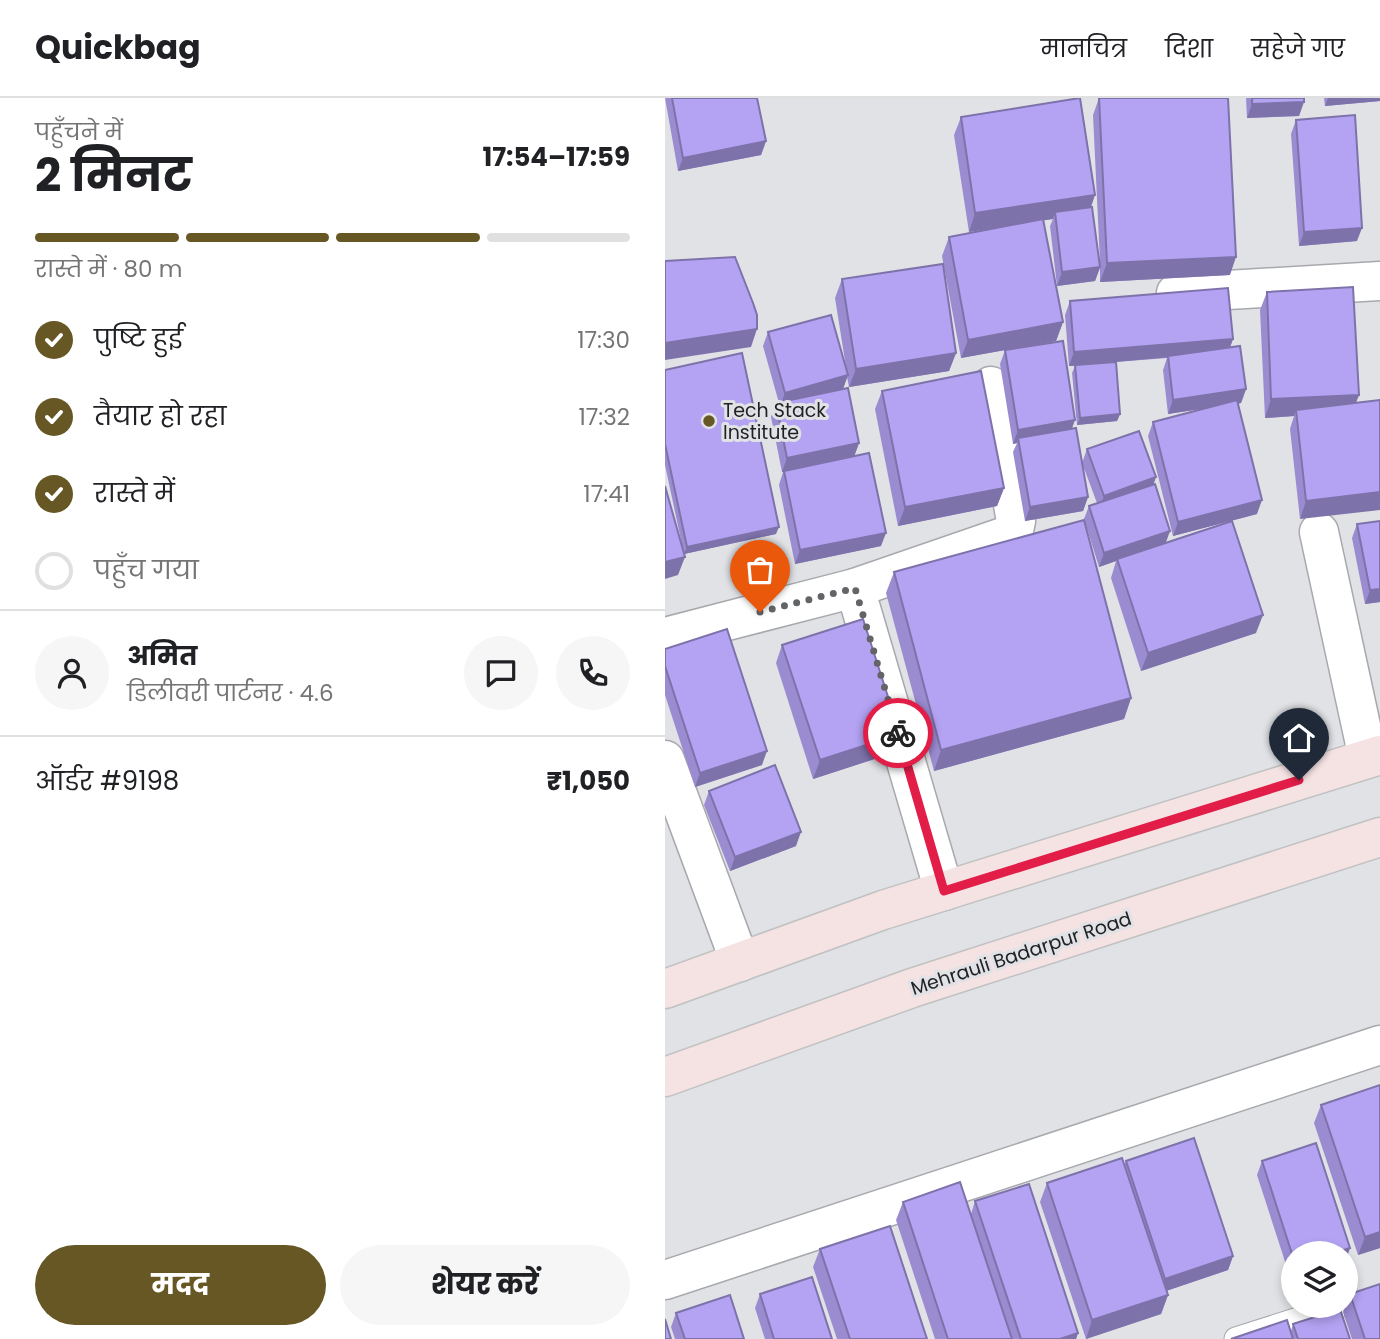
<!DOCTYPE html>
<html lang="hi">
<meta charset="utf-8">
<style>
body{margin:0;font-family:Poppins,"Noto Sans Devanagari",sans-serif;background:#f6f6f6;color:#202124;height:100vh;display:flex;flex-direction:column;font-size:26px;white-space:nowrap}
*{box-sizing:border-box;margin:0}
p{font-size:23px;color:#757577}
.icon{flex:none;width:38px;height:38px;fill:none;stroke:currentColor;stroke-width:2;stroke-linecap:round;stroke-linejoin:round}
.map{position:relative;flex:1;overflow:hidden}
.details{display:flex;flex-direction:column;background:#fff;width:665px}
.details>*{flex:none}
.fabs{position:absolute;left:616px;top:1143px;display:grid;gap:14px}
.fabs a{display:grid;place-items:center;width:77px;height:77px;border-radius:50%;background:#fff;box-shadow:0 4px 10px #0003;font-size:35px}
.pin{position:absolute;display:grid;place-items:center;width:60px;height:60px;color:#fff;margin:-72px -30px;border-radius:50% 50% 50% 0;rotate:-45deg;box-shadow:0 0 7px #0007}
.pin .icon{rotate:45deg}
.courier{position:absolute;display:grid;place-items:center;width:70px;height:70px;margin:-35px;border:5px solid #e11d48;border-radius:50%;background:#fff;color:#222;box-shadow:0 2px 9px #0007}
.headline em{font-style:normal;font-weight:700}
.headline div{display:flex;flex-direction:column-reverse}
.headline{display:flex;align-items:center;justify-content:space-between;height:119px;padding:0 35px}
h1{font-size:46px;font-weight:700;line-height:52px}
.bar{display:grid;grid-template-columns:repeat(4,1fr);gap:10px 7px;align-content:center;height:84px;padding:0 35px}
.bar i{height:9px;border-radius:5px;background:#e0e0e0}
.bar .on{background:#665724}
.bar p{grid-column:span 4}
.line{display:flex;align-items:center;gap:18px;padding:0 35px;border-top:2px solid #e0e0e0}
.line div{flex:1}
.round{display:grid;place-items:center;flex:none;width:74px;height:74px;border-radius:37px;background:#f6f6f6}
ol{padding:0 35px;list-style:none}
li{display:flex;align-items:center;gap:21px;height:77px}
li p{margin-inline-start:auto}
li .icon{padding:7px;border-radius:50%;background:#665724;color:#fff;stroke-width:4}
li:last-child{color:#757577}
li i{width:38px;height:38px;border:4px solid #e0e0e0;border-radius:50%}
.action{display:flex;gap:14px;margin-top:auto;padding:14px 35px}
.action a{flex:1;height:80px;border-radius:42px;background:#665724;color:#fff;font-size:28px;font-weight:700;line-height:80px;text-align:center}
.action a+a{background:#f6f6f6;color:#202124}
header{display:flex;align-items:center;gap:42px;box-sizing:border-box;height:98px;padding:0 35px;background:#fff;border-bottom:2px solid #e0e0e0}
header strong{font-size:33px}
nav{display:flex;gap:38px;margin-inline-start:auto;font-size:24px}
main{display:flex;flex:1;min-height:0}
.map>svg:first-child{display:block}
</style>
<header>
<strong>Quickbag</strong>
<nav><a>मानचित्र</a><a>दिशा</a><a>सहेजे गए</a></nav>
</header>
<main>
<section class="details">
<div class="headline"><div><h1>2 मिनट</h1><p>पहुँचने में</p></div><em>17:54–17:59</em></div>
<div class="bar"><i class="on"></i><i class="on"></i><i class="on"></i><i></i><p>रास्ते में · 80 m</p></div>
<ol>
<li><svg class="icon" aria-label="check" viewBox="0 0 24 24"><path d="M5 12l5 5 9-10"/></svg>पुष्टि हुई<p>17:30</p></li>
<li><svg class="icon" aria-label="check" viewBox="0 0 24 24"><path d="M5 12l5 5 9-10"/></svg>तैयार हो रहा<p>17:32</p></li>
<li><svg class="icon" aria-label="check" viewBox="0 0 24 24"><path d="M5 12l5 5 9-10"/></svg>रास्ते में<p>17:41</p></li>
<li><i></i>पहुँच गया</li>
</ol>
<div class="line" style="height:126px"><a class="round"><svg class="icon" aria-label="person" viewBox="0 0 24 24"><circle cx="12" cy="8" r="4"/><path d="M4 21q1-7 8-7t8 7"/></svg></a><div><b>अमित</b><p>डिलीवरी पार्टनर · 4.6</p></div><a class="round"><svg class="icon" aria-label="chat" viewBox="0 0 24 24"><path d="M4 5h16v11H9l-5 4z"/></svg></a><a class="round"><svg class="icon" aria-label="phone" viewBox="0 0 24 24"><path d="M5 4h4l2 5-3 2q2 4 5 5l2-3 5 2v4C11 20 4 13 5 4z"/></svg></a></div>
<div class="line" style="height:91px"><div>ऑर्डर #9198</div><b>₹1,050</b></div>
<div class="action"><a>मदद</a><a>शेयर करें</a></div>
</section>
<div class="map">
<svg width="715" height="1241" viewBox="0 0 715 1241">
<rect width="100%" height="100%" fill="#e0e2e6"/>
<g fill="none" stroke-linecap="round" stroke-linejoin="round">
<defs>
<path id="lane" d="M 571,1241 L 674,1208"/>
<g id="street">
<path d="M 511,195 L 715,183"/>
<path d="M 654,434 L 703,660"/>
<path d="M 0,539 L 190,490"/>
<path d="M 0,662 L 75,864"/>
<path d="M 279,793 L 190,490 L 341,438 L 349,432 L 351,423 L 326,288"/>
<path d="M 0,1182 L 715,947"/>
</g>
<g id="primary">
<path d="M 0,891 L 218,812 L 715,657"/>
<path d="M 0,979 L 247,890 L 715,739"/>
</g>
</defs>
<use href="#lane" stroke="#a7a9ad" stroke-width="25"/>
<use href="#street" stroke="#a7a9ad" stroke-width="41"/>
<use href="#primary" stroke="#c0c1c1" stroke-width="41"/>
<use href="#lane" stroke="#fff" stroke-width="23"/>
<use href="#street" stroke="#fff" stroke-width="38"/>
<use href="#primary" stroke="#f5e2e3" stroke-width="38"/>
</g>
<g fill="#9b8cd1">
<path d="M 0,0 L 92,0 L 101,43 L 96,57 L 13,73 Z"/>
<path d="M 434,0 L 563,0 L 565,177 L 435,184 L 435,170 L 430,183 L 392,188 L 385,128 L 388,121 L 378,122 L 398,224 L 391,243 L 342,252 L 407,330 L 423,399 L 418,413 L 360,423 L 348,354 L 352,345 L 348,346 L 335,266 L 340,252 L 296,260 L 277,158 L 284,139 L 339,128 L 304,134 L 289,37 L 296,19 L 426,110 L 435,164 L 428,17 Z"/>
<path d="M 581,0 L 639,0 L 634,18 L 582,20 Z"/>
<path d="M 659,0 L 715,0 L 715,3 L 660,8 Z"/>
<path d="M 631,22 L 692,143 L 634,148 L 626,36 Z"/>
<path d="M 177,181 L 291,255 L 284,273 L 184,289 L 182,279 L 178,291 L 194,345 L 189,358 L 216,448 L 130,466 L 114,387 L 118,374 L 117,374 L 106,319 L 111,305 L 114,305 L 98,248 L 103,234 L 181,269 L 170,200 Z"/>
<path d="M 602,194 L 694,297 L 635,421 L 625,331 L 629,318 L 600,320 L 595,212 Z"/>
<path d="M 405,203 L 568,241 L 565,250 L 581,291 L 576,305 L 573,306 L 592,416 L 508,438 L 483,338 L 488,324 L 541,310 L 503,316 L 498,272 L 502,260 L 451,264 L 455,316 L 452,323 L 412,327 L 407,275 L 410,268 L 404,268 L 400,217 Z"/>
<path d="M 0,272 L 111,436 L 19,456 L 0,367 Z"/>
<path d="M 217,293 L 339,390 L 332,408 L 233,428 L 210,311 Z"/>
<path d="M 422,351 L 491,379 L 488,387 L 501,445 L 591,535 L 476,573 L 446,480 L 451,463 L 434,469 L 419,421 L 424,408 L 432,405 L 417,365 Z"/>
<path d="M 715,423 L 715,504 L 700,506 L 687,440 L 692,426 Z"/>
<path d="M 229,474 L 466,600 L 459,621 L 269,673 L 221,495 Z"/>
<path d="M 117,547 L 228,655 L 148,681 L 111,565 Z"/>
<path d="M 0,551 L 97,667 L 30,689 L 0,597 Z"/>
<path d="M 44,693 L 131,748 L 65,773 L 39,707 Z"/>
<path d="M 656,1007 L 715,1150 L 693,1157 L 649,1025 Z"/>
<path d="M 461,1063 L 568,1158 L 563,1172 L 501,1193 L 503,1197 L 496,1216 L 421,1241 L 375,1104 L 382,1085 L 459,1068 Z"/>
<path d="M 597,1063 L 628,1155 L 628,1181 L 626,1182 L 592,1077 Z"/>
<path d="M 310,1103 L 413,1235 L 411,1241 L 270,1241 L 231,1122 L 238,1104 L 306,1116 Z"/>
<path d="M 155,1151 L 262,1241 L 172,1241 L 148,1169 Z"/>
<path d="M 95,1196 L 167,1241 L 100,1241 L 90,1210 Z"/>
<path d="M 685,1196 L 715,1241 L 687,1241 L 678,1214 Z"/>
<path d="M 11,1215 L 79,1241 L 10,1241 L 6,1229 Z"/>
<path d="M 628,1226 L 685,1241 L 566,1241 L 626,1233 Z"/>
</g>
<g fill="#7e72aa">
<path d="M 663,0 L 715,0 L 715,3 L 660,8 Z"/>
<path d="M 639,4 L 634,18 L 582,20 L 587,6 Z"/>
<path d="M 101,43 L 96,57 L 13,73 L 18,60 Z"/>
<path d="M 430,97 L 424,115 L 390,114 L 388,121 L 304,134 L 310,115 Z"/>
<path d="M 697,130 L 692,143 L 634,148 L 639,134 Z"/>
<path d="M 571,159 L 565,177 L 435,184 L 442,165 Z"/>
<path d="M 435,169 L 430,183 L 392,188 L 397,174 Z"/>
<path d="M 398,224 L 391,243 L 296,260 L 303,242 Z"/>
<path d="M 92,231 L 86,249 L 0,262 L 0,245 Z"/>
<path d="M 568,241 L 563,254 L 404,268 L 409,254 Z"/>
<path d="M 291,255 L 284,273 L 184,289 L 191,271 Z"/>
<path d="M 183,277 L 178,291 L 115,308 L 120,295 Z"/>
<path d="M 581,291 L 576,305 L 503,316 L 508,302 Z"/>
<path d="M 694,297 L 687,315 L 631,312 L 629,318 L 600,320 L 606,301 Z"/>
<path d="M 455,316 L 452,323 L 412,327 L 415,320 Z"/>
<path d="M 410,322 L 405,336 L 353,340 L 352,345 L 348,346 L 353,332 Z"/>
<path d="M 194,345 L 189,359 L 117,374 L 122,360 Z"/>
<path d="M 491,379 L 486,393 L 434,412 L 439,398 Z"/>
<path d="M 339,390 L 332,408 L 233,428 L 240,409 Z"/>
<path d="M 715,394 L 715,412 L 635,421 L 641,403 Z"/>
<path d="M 423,399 L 418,413 L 360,423 L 365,409 Z"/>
<path d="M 597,402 L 592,416 L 508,438 L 513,424 Z"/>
<path d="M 114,429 L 111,436 L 19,456 L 22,449 Z"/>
<path d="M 505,433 L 500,447 L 452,461 L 451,463 L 434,469 L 439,455 Z"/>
<path d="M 221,435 L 216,448 L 130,466 L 135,452 Z"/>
<path d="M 20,459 L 13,477 L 0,481 L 0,464 Z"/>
<path d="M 715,491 L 715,504 L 700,506 L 705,492 Z"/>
<path d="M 598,517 L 591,535 L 476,573 L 483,555 Z"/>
<path d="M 466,600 L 459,621 L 269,673 L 276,652 Z"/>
<path d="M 235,636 L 228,655 L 148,681 L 155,662 Z"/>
<path d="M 102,653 L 97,667 L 30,689 L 35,675 Z"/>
<path d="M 136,734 L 131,748 L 65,773 L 70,759 Z"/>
<path d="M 715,1134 L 715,1150 L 693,1157 L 700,1139 Z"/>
<path d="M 685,1150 L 681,1162 L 681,1155 L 669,1155 Z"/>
<path d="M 568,1158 L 563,1172 L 495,1195 L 500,1181 Z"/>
<path d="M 503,1197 L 496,1216 L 421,1241 L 427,1222 Z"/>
<path d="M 413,1235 L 411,1241 L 395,1241 Z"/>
</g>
<g fill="#b4a3f3" stroke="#7e72aa" stroke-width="2">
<path d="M 7,0 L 92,0 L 101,43 L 18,60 Z"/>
<path d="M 415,0 L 430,97 L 310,115 L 296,19 Z"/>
<path d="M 434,0 L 563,0 L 571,159 L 442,165 Z"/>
<path d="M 587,0 L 639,0 L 639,4 L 587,6 Z"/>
<path d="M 690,17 L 697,130 L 639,134 L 631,22 Z"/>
<path d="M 427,109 L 435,169 L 397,174 L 390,114 Z"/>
<path d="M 378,121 L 398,224 L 303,242 L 284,139 Z"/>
<path d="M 70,159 L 88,205 L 92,217 L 92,231 L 0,245 L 0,163 Z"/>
<path d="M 278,166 L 291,255 L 191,271 L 177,181 Z"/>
<path d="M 688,189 L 694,297 L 606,301 L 602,194 Z"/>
<path d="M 563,190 L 568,241 L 409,254 L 405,203 Z"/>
<path d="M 166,217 L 183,277 L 120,295 L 103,234 Z"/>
<path d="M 398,243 L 410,322 L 353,332 L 340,252 Z"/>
<path d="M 575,248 L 581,291 L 508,302 L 503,258 Z"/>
<path d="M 77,255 L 114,429 L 22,449 L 0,346 L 0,272 Z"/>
<path d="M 451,264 L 455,316 L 415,320 L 410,267 Z"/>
<path d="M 316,273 L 339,390 L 240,409 L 217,293 Z"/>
<path d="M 183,290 L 194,345 L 122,360 L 111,305 Z"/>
<path d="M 572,302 L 597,402 L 513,424 L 488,324 Z"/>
<path d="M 715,302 L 715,394 L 641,403 L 631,312 Z"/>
<path d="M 411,330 L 423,399 L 365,409 L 353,340 Z"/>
<path d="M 474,333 L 491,379 L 439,398 L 422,351 Z"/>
<path d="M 204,355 L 221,435 L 135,452 L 119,373 Z"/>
<path d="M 490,386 L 505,433 L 439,455 L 424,408 Z"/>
<path d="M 0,388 L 20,459 L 0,464 Z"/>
<path d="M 419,422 L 466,600 L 276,652 L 229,474 Z"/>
<path d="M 567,423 L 598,517 L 483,555 L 452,461 Z"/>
<path d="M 715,423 L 715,491 L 705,492 L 692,426 Z"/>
<path d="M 198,521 L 235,636 L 155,662 L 117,547 Z"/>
<path d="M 62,531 L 102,653 L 35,675 L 0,568 L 0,551 Z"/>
<path d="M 110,667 L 136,734 L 70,759 L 44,693 Z"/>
<path d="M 715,987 L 715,1134 L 700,1139 L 656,1007 Z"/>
<path d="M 529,1040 L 568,1158 L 500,1181 L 461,1063 Z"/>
<path d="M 651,1045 L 685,1150 L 669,1155 L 628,1155 L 628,1159 L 597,1063 Z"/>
<path d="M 457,1060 L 503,1197 L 427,1222 L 382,1085 Z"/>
<path d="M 295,1084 L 347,1241 L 283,1241 L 238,1104 Z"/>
<path d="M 364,1086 L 413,1235 L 395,1241 L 356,1241 L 310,1103 Z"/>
<path d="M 225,1128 L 262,1241 L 185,1241 L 155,1151 Z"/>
<path d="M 147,1179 L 167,1241 L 109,1241 L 95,1196 Z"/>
<path d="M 715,1186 L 715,1241 L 700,1241 L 685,1196 Z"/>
<path d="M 65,1197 L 79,1241 L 20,1241 L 11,1215 Z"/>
<path d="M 675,1211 L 685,1241 L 633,1241 L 628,1226 Z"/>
<path d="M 0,1221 L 6,1241 L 0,1241 Z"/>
<path d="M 622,1222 L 628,1241 L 566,1241 Z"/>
</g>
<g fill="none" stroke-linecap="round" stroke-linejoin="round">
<path stroke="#636467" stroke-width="7" stroke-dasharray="0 12.6" d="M 95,514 L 190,490 L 233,635"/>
<path stroke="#e11d48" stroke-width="9" d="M 233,635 L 279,793 L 634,682"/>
</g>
<circle fill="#665724" stroke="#e0e2e6" stroke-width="2.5" cx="44" cy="323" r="7"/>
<g text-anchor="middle" stroke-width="6" stroke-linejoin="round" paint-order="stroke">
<g font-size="19" fill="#1f2022" stroke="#e0e2e6" text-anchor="start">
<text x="58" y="319">Tech Stack<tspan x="58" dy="22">Institute</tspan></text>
</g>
<g font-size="19" fill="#1f2022" stroke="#e0e2e6">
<text transform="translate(356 855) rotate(-18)" y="7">Mehrauli Badarpur Road</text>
</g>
</g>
</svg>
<div class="fabs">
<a><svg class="icon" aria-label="layers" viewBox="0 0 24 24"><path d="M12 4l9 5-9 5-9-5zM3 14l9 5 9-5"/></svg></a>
</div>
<div class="pin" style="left:95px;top:514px;background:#ea580c"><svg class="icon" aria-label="bag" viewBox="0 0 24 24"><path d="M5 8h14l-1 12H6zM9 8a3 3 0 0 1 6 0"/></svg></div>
<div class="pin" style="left:634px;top:682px;background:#1f2937"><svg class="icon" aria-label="home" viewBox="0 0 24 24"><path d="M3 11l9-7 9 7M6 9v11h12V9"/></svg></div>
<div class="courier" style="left:233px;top:635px"><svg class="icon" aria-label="bike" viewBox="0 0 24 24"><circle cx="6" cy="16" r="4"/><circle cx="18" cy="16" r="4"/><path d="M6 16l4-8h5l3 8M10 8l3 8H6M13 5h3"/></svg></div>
</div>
</main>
